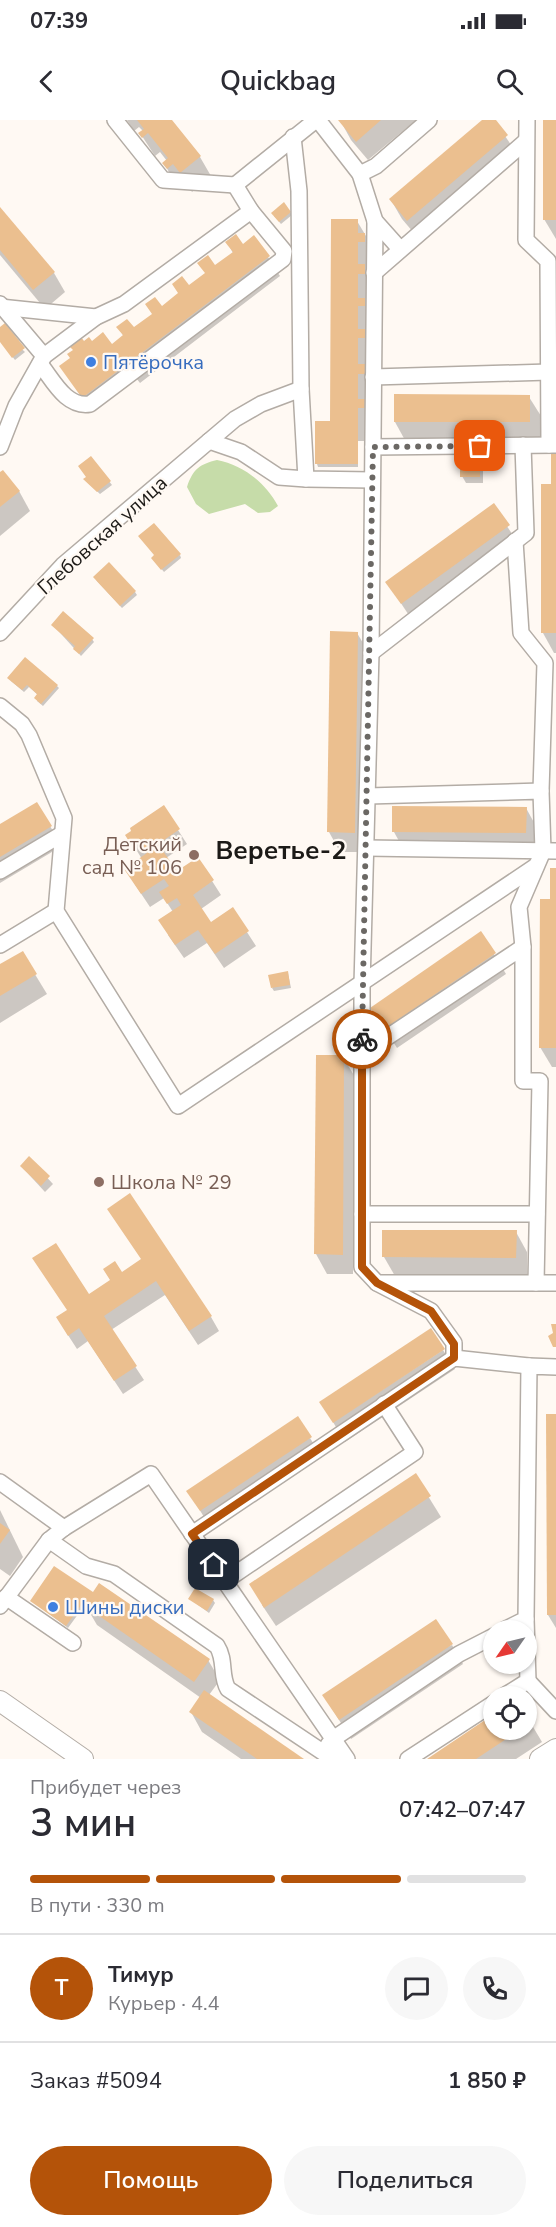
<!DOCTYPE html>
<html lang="ru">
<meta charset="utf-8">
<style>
body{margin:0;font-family:"Nunito Sans",sans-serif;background:#f7f7f7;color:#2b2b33;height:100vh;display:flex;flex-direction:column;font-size:22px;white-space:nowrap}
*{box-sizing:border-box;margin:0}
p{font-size:20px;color:#7c7c81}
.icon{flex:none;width:33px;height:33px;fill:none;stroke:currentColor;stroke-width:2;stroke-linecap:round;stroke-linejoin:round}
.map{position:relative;height:1639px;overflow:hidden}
.drawer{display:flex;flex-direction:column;background:#fff;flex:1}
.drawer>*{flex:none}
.needle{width:39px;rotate:236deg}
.tools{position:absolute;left:483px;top:1500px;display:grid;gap:12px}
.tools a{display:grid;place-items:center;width:54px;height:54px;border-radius:50%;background:#fff;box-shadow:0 2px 4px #0004;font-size:30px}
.pin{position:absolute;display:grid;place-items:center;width:51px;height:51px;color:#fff;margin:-26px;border-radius:12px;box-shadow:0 3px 9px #0006}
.courier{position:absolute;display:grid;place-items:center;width:60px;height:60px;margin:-30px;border:4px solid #b45309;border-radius:50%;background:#fff;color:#222;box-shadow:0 2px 8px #0007}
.summary em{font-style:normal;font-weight:600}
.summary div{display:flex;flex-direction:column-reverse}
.summary{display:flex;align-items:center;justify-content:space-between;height:102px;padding:0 30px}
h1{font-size:39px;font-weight:600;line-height:45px}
.bar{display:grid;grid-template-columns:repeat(4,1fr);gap:9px 6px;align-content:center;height:72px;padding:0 30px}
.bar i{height:8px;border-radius:4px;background:#e1e1e2}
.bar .on{background:#b45309}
.bar p{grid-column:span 4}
.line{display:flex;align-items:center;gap:15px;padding:0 30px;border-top:2px solid #e1e1e2}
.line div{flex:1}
.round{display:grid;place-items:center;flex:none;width:63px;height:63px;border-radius:32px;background:#f7f7f7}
.button{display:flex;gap:12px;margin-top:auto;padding:12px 30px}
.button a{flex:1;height:69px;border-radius:36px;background:#b45309;color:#fff;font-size:24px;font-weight:600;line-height:69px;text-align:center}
.button a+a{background:#f7f7f7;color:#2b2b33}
.status{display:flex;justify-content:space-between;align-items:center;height:42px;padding:0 30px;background:#fff;direction:ltr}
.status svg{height:16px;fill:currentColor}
header{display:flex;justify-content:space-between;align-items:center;height:78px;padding:0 30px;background:#fff;font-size:27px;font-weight:600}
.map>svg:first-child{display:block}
</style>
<div class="status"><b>07:39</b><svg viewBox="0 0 49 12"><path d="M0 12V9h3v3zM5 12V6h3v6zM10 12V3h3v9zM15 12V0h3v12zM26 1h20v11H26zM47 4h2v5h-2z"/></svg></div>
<header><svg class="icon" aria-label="back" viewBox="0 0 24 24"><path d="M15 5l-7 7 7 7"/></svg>Quickbag<svg class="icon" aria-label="search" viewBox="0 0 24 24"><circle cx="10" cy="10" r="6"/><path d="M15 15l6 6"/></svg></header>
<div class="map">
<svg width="556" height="1639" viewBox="0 0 556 1639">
<rect width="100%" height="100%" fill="#fff9f3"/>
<path fill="#c6dca9" d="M 217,340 C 243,345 266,363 278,386 L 270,392 L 258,393 L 245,384 L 209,394 L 196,384 L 187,367 C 193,349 200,344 217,340 Z"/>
<g fill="#0003">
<path d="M 127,0 L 170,0 L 200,37 L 211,56 L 192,72 L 185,63 L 175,63 L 164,43 L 167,41 L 160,32 L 155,36 L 140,13 L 143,11 L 139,7 L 134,11 Z"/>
<path d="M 340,0 L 416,0 L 368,40 L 351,20 Z"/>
<path d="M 485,0 L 494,0 L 518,35 L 419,119 L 402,99 L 391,80 Z"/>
<path d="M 544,0 L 556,0 L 556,119 L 544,99 Z"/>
<path d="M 0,89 L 54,153 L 65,172 L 45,189 L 0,135 Z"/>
<path d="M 290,92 L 292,95 L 281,104 L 274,96 Z"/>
<path d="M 357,101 L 369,121 L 368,321 L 358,321 L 358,347 L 318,347 L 317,344 L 331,303 Z"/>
<path d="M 227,122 L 268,137 L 280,156 L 140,263 L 128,248 L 85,280 L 72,239 L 84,224 L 92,223 L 116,231 L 124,217 L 118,207 L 134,209 L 206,154 L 199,143 L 215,147 L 233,133 Z"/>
<path d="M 0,209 L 25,232 L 15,240 L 0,221 Z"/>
<path d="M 529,277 L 541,296 L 541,322 L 406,322 L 395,302 Z"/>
<path d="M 556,335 L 556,533 L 554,533 L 543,513 Z"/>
<path d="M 91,338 L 112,365 L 100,374 L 85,360 L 88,358 Z"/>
<path d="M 479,341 L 483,348 L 483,363 L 466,363 L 462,356 Z"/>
<path d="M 0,354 L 19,371 L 30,391 L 0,416 Z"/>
<path d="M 493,385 L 520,426 L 414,503 L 387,462 Z"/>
<path d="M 180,435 L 181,438 L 164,452 L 155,441 Z"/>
<path d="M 96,460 L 135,472 L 137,475 L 122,488 Z"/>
<path d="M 53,505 L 92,519 L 94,522 L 81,536 Z"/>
<path d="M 357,513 L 369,533 L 366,732 L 340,732 L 329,712 Z"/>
<path d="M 11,561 L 57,566 L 59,568 L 43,586 L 37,581 L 38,575 L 29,567 L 24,572 Z"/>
<path d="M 526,688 L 537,708 L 537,732 L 405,732 L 394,712 Z"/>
<path d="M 0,706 L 50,706 L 62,726 L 0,763 Z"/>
<path d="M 178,710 L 187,724 L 166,738 L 177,753 L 198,739 L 221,775 L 201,789 L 211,804 L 232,789 L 256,826 L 224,848 L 207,823 L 184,838 L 168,815 L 173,792 L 164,778 L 150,787 L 134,763 L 142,739 L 127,715 Z"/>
<path d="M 556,749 L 556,947 L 552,947 L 540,927 Z"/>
<path d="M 481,813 L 506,854 L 397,928 L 372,888 Z"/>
<path d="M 22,833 L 47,874 L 0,903 L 0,846 Z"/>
<path d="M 288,853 L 291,868 L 274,871 L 272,868 Z"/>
<path d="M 343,937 L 355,957 L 353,1154 L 327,1154 L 316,1134 Z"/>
<path d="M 29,1038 L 53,1064 L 45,1072 L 21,1046 Z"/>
<path d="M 516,1112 L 527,1132 L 527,1157 L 395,1156 L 384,1137 Z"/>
<path d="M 142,1140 L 211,1197 L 219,1211 L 198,1225 L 165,1175 L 111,1210 L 144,1260 L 123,1274 L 88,1221 L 77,1229 L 66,1212 L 89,1176 Z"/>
<path d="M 443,1230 L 455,1249 L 345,1322 L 333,1302 Z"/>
<path d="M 548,1295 L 556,1295 L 556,1508 L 548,1495 Z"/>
<path d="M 310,1318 L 322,1337 L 212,1410 L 188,1371 Z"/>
<path d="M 415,1355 L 441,1397 L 276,1506 L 262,1485 Z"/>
<path d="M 0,1390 L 23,1437 L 10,1456 L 0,1449 Z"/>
<path d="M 93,1474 L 208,1540 L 220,1560 L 209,1575 L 301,1639 L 241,1639 L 202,1612 L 191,1592 L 201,1578 L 97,1505 L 87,1488 L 84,1486 L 68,1508 L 32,1481 Z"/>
<path d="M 190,1479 L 213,1480 L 215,1483 L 209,1493 Z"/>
<path d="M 452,1525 L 463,1544 L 351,1619 L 324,1576 Z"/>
<path d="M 526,1595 L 542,1622 L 516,1639 L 429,1639 L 494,1610 L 526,1610 Z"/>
</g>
<g fill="#ebbf8f">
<path d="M 137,0 L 172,0 L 201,36 L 180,53 L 173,44 L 167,49 L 162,43 L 168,38 L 148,13 L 142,18 L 138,13 L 144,9 Z"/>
<path d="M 338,0 L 381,0 L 356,22 Z"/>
<path d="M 482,0 L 496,0 L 508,15 L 407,101 L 389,79 Z"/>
<rect x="543" y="0" width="13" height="100"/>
<path d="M 284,82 L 291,92 L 279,102 L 271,93 Z"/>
<path d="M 0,87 L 55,152 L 33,170 L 0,130 Z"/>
<path d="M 331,99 L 358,99 L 358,113 L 365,113 L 365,122 L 358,122 L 358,144 L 365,144 L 365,154 L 358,154 L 358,178 L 365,178 L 365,186 L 358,186 L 358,209 L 365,209 L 365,218 L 358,218 L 358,244 L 365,244 L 365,254 L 358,254 L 358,279 L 365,279 L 365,288 L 358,288 L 358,344 L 315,344 L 315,301 L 330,301 Z"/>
<path d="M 236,114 L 243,124 L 254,115 L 270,136 L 82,278 L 59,246 L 70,238 L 67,234 L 73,230 L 69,226 L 81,217 L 84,221 L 89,217 L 92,221 L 103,212 L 112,224 L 123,215 L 116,207 L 127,199 L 134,207 L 152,194 L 145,184 L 155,177 L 162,186 L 178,173 L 172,164 L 182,156 L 189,165 L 205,153 L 197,143 L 208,135 L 215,145 L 233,132 L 225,122 Z"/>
<path d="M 5,203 L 25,228 L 12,238 L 0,222 L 0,207 Z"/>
<path d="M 394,274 L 530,275 L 530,302 L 394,302 Z"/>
<path d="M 551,333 L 556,333 L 556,513 L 541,513 L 541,364 L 551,364 Z"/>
<path d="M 91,336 L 111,361 L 97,372 L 83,359 L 86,357 L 78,346 Z"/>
<rect x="460" y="340" width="20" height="17"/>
<path d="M 3,350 L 20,371 L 0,387 L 0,352 Z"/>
<path d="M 494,383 L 510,405 L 401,484 L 385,462 Z"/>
<path d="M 154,403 L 181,434 L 161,450 L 151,438 L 154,435 L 138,416 Z"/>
<path d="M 109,442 L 136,471 L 120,486 L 93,457 Z"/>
<path d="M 63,491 L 94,518 L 79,534 L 73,529 L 75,526 L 51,505 Z"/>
<path d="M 330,511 L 358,512 L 355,713 L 327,712 Z"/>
<path d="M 25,537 L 58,565 L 41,584 L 34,578 L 37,574 L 27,565 L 22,570 L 7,558 Z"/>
<path d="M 37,682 L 52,706 L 0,737 L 0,704 Z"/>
<path d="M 164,685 L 180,709 L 158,724 L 177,751 L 198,737 L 214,760 L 193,775 L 211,802 L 233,787 L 249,811 L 215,834 L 198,810 L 175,825 L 158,800 L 181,785 L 177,778 L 167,784 L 159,772 L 169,766 L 164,759 L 141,774 L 124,749 L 147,733 L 138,721 L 132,726 L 125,715 L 131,711 L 130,708 Z"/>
<path d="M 392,686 L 527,687 L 526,713 L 392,712 Z"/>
<path d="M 550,748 L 556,748 L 556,928 L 539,928 L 540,779 L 550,779 Z"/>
<path d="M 481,811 L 496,833 L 384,909 L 370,888 Z"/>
<path d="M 23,831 L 37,854 L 0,876 L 0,844 Z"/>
<path d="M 288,851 L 290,865 L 271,868 L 268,855 Z"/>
<path d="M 316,935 L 344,935 L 343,1135 L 314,1134 Z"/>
<path d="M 29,1036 L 50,1056 L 41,1066 L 20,1046 Z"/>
<path d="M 130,1073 L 212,1196 L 189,1211 L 156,1161 L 104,1196 L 137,1246 L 114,1261 L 79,1208 L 68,1216 L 56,1197 L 67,1190 L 32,1138 L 56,1123 L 89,1174 L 110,1160 L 103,1149 L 115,1141 L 122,1152 L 141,1139 L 107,1089 Z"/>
<path d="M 382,1110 L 517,1110 L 516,1138 L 382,1137 Z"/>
<path d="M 551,1204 L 556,1204 L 556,1227 L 553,1227 L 548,1216 L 553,1213 Z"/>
<path d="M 431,1208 L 445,1229 L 333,1303 L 319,1282 Z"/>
<path d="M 546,1294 L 556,1294 L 556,1495 L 547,1495 Z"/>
<path d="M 298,1296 L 312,1317 L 200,1391 L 186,1371 Z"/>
<path d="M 416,1353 L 431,1376 L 264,1488 L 249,1464 Z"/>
<path d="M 0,1403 L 10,1410 L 0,1424 Z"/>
<path d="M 54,1446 L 93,1472 L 99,1463 L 210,1539 L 194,1562 L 82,1484 L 66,1506 L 30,1481 Z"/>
<path d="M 195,1468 L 214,1479 L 207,1491 L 188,1479 Z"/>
<path d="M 436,1499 L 453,1524 L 339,1600 L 322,1575 Z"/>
<path d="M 204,1570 L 304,1639 L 257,1639 L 189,1592 Z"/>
<path d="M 494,1594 L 494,1610 L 520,1610 L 476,1639 L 427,1639 Z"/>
</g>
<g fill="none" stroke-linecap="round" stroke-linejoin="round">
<defs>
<g id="minor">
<path d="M 115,0 L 163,60 L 235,65"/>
<path d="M 318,0 L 360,54 L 375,101 L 400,129"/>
<path d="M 527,0 L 526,120 L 548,141 L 549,325"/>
<path d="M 293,17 L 299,71 L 301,269 L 306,359 L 372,360"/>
<path d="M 360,54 L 376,46 L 429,0"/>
<path d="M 375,101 L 371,533 L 362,865 L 362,1147 L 377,1163 L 556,1163"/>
<path d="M 374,153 L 526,21"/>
<path d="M 0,184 L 44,236 L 16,286 L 0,327"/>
<path d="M 0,187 L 96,197"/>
<path d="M 44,236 L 96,197 L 124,184 L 251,91 L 235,65 L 316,0"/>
<path d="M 40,244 C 53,260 66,288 90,284 L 283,139 L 284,131 L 251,91"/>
<path d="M 373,257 L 549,252"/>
<path d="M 209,321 L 241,332 L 279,357 L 306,359"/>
<path d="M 373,327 L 556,325"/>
<path d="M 515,421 L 521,513 L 545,543 L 541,671"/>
<path d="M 0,513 L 63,445 L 235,299 L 261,284 L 301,269"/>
<path d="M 371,533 L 526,413 L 523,325"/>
<path d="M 0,586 L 22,604 L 29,615 L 64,698 L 56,791 L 178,986 L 536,746"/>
<path d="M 368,676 L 541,671 L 543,731 L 519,787 L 523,827"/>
<path d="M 367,728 L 556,731"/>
<path d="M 0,751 L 62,714"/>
<path d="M 0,825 L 56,791"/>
<path d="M 362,934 L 523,827 L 523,961 L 540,961 L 536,1163"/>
<path d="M 362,1094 L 537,1094"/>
<path d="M 377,1163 L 431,1191 L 454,1223 L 454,1238"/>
<path d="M 0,1362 L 64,1408"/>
<path d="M 192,1414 L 454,1238 L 529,1246"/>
<path d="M 49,1420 L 86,1446 L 114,1454 L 217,1526 C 226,1540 220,1556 228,1569 L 333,1639"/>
<path d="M 225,1461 L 415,1332 L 384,1284"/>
<path d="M 6,1477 L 73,1523"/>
<path d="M 0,1486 L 49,1420 L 64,1408 L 151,1354 L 347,1639"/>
<path d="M 504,1510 L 526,1499 L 529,1246 L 556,1247"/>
<path d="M 528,1561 L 556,1591"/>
<path d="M 504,1576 L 528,1561 L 526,1499"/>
<path d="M 328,1625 L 333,1619 L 459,1534 L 494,1516"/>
<path d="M 408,1639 L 494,1583"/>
</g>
<g id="major">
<path d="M 0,1581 L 83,1639"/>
<path d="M 540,1639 L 556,1629"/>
</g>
</defs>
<use href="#minor" stroke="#b3aca5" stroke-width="18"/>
<use href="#major" stroke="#b3aca5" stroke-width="22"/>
<use href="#minor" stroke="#fff" stroke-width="15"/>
<use href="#major" stroke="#fff" stroke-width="20"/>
</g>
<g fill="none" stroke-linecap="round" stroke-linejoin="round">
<path stroke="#6b6864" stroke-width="6" stroke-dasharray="0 10.8" d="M 362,919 L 373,327 L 480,326"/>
<path stroke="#b45309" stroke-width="8" d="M 214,1445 L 192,1414 L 454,1238 L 454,1224 L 431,1191 L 377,1163 L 362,1147 L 362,919"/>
</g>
<g fill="#3f7fe0" stroke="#fff9f3" stroke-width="2">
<circle cx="91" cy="242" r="6"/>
<circle cx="53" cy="1487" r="6"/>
</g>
<g fill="#8d6e63" stroke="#fff9f3" stroke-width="2">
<circle cx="194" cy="735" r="6"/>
<circle cx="99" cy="1062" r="6"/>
</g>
<g text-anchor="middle" stroke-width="4.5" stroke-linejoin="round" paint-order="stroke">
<g font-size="20" fill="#366cbe" stroke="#fff9f3" text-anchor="start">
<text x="103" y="249">Пятёрочка</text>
<text x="65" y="1494">Шины диски</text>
</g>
<g font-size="20" fill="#1c1a17" stroke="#fff9f3">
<text transform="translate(102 415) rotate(-42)" y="7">Глебовская улица</text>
</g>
<g font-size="20" fill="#785e54" stroke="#fff9f3" text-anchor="end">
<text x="182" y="731">Детский<tspan x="182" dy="23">сад № 106</tspan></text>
<text x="111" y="1069" text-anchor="start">Школа № 29</text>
</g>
<g font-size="26" font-weight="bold" fill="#1c1a17" stroke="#fff9f3">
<text x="281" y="739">Веретье-2</text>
</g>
</g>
</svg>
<div class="tools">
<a><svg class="needle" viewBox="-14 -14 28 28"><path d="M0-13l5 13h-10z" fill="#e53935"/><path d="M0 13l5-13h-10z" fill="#7c7c81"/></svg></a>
<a><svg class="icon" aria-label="locate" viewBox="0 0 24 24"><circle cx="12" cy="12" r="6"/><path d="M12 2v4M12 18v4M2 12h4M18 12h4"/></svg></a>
</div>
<div class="pin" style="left:480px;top:326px;background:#ea580c"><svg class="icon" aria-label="bag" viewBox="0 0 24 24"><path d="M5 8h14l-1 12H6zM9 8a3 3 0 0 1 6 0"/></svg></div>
<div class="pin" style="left:214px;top:1445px;background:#1f2937"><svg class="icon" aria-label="home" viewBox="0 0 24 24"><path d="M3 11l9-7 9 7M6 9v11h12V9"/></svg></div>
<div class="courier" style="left:362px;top:919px"><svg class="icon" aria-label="bike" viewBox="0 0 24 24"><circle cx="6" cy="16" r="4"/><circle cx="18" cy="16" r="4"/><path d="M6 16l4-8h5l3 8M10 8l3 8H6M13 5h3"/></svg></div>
</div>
<section class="drawer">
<div class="summary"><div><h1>3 мин</h1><p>Прибудет через</p></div><em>07:42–07:47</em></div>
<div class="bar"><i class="on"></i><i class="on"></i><i class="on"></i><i></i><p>В пути · 330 m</p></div>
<div class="line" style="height:108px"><b class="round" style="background:#b45309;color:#fff">Т</b><div><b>Тимур</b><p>Курьер · 4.4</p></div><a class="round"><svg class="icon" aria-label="chat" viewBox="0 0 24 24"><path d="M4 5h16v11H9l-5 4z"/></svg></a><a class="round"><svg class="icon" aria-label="phone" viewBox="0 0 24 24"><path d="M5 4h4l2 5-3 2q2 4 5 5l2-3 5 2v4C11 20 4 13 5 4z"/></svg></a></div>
<div class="line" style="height:78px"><div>Заказ #5094</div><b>1 850 ₽</b></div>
<div class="button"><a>Помощь</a><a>Поделиться</a></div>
</section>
